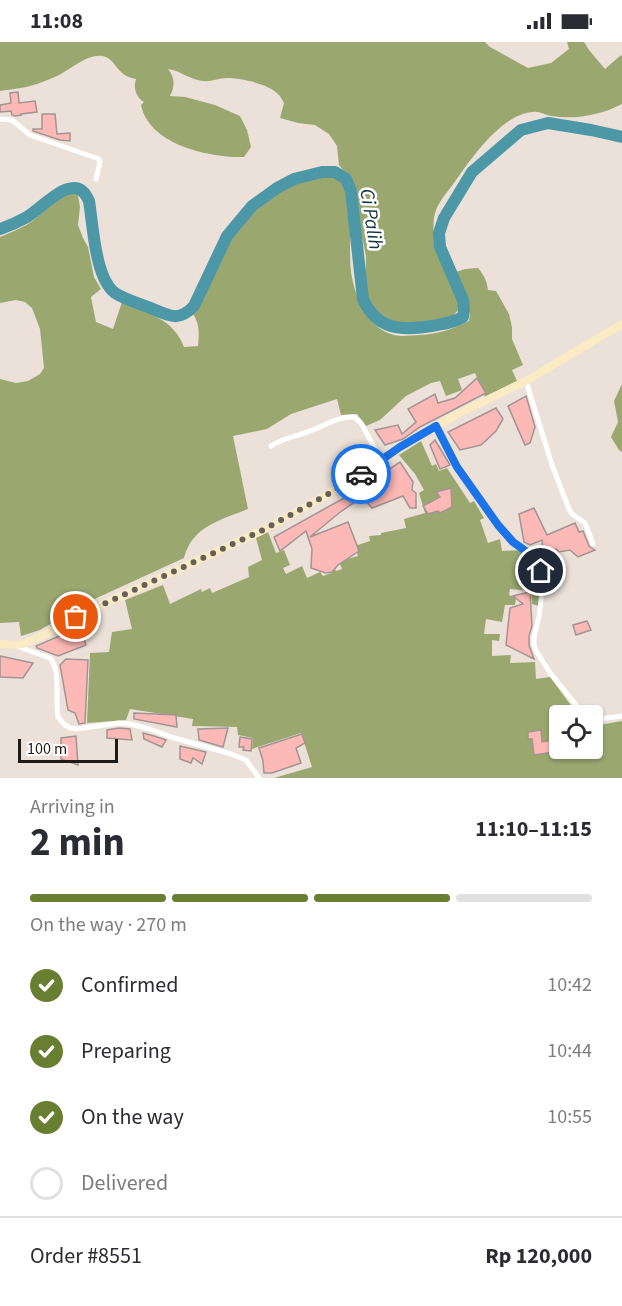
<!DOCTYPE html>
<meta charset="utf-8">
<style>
body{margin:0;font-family:"Source Sans 3",sans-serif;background:#f7f7f7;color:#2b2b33;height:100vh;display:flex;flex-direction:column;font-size:22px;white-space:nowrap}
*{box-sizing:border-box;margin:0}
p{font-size:20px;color:#7c7c81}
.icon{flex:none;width:33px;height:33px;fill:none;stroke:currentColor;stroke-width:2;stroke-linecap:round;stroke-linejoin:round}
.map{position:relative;height:736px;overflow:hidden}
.side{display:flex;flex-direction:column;background:#fff;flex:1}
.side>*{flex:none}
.controls{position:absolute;left:549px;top:663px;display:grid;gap:12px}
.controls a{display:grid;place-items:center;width:54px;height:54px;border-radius:6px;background:#fff;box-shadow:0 2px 4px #0004;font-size:30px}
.scale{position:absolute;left:18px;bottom:15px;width:100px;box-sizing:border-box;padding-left:6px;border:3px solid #1f1b18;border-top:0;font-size:16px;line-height:21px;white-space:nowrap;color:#1f1b18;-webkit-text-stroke:4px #fff;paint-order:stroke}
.pin{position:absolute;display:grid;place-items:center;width:51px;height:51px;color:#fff;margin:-26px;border:3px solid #fff;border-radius:50%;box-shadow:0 2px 6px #0007}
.courier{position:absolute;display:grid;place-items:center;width:60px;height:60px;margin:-30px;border:4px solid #1a73e8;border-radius:50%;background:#fff;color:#222;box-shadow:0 2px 8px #0007}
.head em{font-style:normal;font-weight:700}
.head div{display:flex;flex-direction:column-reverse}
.head{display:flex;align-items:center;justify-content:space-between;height:102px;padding:0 30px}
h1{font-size:39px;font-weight:700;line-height:45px}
.bar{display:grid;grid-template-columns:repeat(4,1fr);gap:9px 6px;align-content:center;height:72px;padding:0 30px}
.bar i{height:8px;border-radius:4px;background:#e1e1e2}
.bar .on{background:#687e30}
.bar p{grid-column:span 4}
.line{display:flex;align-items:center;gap:15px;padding:0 30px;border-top:2px solid #e1e1e2}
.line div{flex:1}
ol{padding:0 30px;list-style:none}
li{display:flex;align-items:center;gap:18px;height:66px}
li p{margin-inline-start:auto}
li .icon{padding:6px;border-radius:50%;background:#687e30;color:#fff;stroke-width:4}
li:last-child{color:#7c7c81}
li i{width:33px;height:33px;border:3px solid #e1e1e2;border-radius:50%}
.status{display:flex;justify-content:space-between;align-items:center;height:42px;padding:0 30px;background:#fff;direction:ltr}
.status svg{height:16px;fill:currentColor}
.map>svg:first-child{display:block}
</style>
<div class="status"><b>11:08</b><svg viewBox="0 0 49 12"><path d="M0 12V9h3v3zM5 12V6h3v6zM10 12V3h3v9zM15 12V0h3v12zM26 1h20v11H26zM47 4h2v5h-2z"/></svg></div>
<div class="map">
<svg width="622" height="736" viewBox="0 0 622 736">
<rect width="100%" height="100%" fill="#ebe1d8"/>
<g fill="#9aa870">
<path d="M 0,0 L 485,0 L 490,5 L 528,26 L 551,21 L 569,7 L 567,0 L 584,0 L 589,8 L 605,27 L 621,13 L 622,14 L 622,62 C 601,73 575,78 551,74 C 545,73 539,69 533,70 C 501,72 471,117 454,141 C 448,149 440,158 436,168 C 433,176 433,186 434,195 C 435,216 450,234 456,254 C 458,258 458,263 458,268 L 453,274 L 437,278 L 413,281 L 394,281 L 379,275 L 368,259 L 366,249 L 366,214 L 359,180 L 357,155 L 352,140 L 339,123 L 337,104 L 329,92 L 315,83 L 298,81 L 280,76 L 284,61 C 282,58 281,55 279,53 C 270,42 241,36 227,36 C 219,36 211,40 203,39 C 191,38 181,29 168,27 C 175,35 175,45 170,54 L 185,55 L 215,63 L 240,74 L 247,88 L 251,105 L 244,115 C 210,116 149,103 141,63 L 144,60 C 136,56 133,45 136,37 C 116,34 116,16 102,14 C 88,12 72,26 59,33 C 53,36 45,39 37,42 C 26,46 12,47 0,49 Z"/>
<path d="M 322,134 C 330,135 338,135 343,142 C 354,159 348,209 351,230 C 355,257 370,292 401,294 C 408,294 414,293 420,293 C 438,292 453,287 469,279 C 473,262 463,246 456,230 L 465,227 L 478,226 C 484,233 487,239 488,248 L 496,249 L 509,272 L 512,285 L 512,297 L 523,323 L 512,328 L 517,339 L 485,355 L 475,331 L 458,337 L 462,348 L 446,354 L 440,339 L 431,341 L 406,354 L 380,378 L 366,384 L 357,372 L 341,373 L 337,357 L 291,372 L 267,387 L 233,394 L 248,467 C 221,478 192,484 184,516 L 88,560 L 40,588 L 21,594 L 19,580 L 0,581 L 0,337 L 16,341 L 28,339 L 40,332 L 44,326 L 40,287 L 32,266 L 25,260 L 16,258 L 0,261 L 0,195 C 10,191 22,186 31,180 C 47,169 53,154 75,150 L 78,154 L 80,165 L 78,183 L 83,196 L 88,205 L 94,235 L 101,247 L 91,255 L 96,280 L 113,287 L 122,260 C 147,271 174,277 184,305 L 198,304 C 199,293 200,282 193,272 L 204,256 L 229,197 L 256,165 L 271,153 L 286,145 Z"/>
<path d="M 622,342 L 622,410 L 619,408 L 611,395 L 618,380 L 614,359 Z"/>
<path d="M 421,399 L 432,424 L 436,422 L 439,429 L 447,426 L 470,461 L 474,459 L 484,476 L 480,478 L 488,501 L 500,497 L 502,509 L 522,508 L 522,518 L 533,520 C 543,532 539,549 539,564 L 532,562 L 531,549 L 510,547 L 509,553 L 516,556 L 515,563 L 505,563 L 502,580 L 486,577 L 484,592 L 500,592 L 499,599 L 492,598 L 492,614 L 511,613 L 510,621 L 535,620 L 536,637 L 550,635 L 578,673 L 560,674 L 560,706 L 592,706 L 593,684 L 622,679 L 622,736 L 274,736 L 312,725 L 301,691 L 252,707 L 253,696 L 238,693 L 237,685 L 192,684 L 193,677 L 130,667 L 126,678 L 87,681 L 90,611 L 109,610 L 112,590 L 132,587 L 125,558 L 163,543 L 170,562 L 201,547 L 202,550 L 210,546 L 212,551 L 249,535 L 248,525 L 262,518 L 256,496 L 268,490 L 276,511 L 284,508 L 290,523 L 283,526 L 286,532 L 302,524 L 307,536 L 320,530 L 323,534 L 331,531 L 329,525 L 333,523 L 336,529 L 342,527 L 339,519 L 358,514 L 355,504 L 370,499 L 369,494 L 381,493 L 381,491 L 406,486 L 404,477 L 425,471 L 419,451 L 424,448 L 415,432 L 399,413 Z"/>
</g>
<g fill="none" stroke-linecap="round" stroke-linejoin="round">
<path stroke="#4d98a7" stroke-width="12" d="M 0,187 C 9,184 18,180 27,175 C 44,165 75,126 89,159 C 93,183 95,236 115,251 C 126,258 141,262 153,267 C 171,275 180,279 194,264 L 227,194 L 252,164 L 277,146 L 294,137 L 322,130 L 335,130 L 346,137 L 351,149 L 363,257 C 377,288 401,289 431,284 C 443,282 453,281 463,275 L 464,268 L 463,258 L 440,205 L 439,191 L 444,176 L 472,130 L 521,88 L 548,81 L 591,88 L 622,95"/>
</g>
<g fill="#fcb9b5" stroke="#a19493" stroke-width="1.5">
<path d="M 18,50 L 19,61 L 35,59 L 37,70 L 21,72 L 21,73 L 15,74 L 12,73 L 11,69 L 0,70 L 0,63 L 11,61 L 10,51 Z"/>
<path d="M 42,72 L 55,72 L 57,92 L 70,91 L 70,99 L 60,98 L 33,89 L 33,87 L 42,87 Z"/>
<path d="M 477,336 L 486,351 L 420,385 L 403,397 L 385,403 L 375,388 L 398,383 L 402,392 L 416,380 L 408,367 L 435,352 L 438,361 L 455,356 Z"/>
<path d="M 526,354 L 535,385 L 530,401 L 525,403 L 508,364 Z"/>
<path d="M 496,366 L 503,377 L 496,389 L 481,403 L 460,408 L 448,390 Z"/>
<path d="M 435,398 L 450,423 L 440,427 L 430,403 Z"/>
<path d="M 400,420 L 413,440 L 412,448 L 416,451 L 416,466 L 410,466 L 403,454 L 372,466 L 362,455 L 339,471 L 310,495 L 348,480 L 359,509 L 338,523 L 332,530 L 326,531 L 311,526 L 312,507 L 306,489 L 280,509 L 274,495 L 353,451 Z"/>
<path d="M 451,446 L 452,465 L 440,471 L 438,469 L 428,472 L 423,464 L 440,455 L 436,450 Z"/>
<path d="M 534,466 L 547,493 L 575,481 L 579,490 L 583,489 L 589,504 L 595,508 L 578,515 L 570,508 L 559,510 L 556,507 L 548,511 L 551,528 L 546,529 L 544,524 L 542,498 L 530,503 L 524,500 L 519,472 Z"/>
<path d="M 530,550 L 532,584 L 529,594 L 529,603 L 534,617 L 506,603 L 510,566 L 523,562 L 513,554 Z"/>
<path d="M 587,579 L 591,588 L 576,593 L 573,583 Z"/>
<path d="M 80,585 L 86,603 L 58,614 L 37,606 L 36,604 Z"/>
<path d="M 0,614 L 33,621 L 23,636 L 0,635 Z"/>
<path d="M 66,617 L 88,618 L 85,681 L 79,682 L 75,671 L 68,668 L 60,623 Z"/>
<path d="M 134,671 L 176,673 L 177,685 L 134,677 Z"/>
<path d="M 119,686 L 130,687 L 132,698 L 107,696 L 107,688 Z"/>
<path d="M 228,686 L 223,705 L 199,698 L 198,687 Z"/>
<path d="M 541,688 L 542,700 L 560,697 L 560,709 L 534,713 L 532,697 L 528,697 L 528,690 Z"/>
<path d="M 143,691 L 154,694 L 166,698 L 162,705 L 144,697 Z"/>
<path d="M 302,692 L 305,701 L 296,706 L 301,721 L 272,731 L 264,731 L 263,719 L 259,706 Z"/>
<path d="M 76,694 L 78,723 L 61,717 L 61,696 Z"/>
<path d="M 240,695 L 252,697 L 251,709 L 243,708 L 244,705 L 239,705 Z"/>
<path d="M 180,704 L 206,710 L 202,722 L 193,716 L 191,721 L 180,717 Z"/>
</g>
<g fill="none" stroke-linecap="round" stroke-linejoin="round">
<g stroke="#fff" stroke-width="5">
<path d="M 0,77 L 12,78 L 30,93 L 99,117 L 100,120 L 96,137"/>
<path d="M 526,339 L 552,423 L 569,467 L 572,472 L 585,481 L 593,502"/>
<path d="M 436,384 L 457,425 L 498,483 L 513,500 L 531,513 L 537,520 L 541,529 L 543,541 L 539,575 L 534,595 L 534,603 L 536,609 L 551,632 L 585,674"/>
<path d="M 271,404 C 283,396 294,395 307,390 C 323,385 337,374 354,375 L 361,381 L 381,418"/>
<path d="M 16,604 L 50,616 C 61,628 55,658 58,675 L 65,683 L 70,686 L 76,687 L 119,681 L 130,682 L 150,687 L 171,695 L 231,712 L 246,718 L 259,736"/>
<path d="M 592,678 L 622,674"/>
</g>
<path stroke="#faebc5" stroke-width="8" d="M 0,602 L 15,603 L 23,602 L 36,597 L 91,568 L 263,488 L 325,454 L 419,394 L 456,373 L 526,339 L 622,282"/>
</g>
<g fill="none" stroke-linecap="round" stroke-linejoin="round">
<path stroke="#66605b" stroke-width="6" stroke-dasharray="0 10.8" d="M 76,575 L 263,488 L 325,454 L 361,432"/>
<path stroke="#1a73e8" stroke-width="8" d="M 361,432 L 400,405 L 436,384 L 457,425 L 498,483 L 513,500 L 534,515 L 541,529"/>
</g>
<g text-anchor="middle" stroke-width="5" stroke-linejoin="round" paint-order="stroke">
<g font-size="20" font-style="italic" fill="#12373e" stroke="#fff">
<text transform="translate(372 177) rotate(81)" y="7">Ci Palih</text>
</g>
</g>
</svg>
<div class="controls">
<a><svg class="icon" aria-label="locate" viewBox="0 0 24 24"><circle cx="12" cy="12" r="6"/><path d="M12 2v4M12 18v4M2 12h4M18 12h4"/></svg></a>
</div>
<div class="scale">100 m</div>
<div class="pin" style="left:76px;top:575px;background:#ea580c"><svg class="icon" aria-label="bag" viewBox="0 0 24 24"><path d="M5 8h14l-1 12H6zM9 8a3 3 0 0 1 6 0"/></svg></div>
<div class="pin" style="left:541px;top:529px;background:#1f2937"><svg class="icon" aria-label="home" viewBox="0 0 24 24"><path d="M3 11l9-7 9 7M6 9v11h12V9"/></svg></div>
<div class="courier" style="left:361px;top:432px"><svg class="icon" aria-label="car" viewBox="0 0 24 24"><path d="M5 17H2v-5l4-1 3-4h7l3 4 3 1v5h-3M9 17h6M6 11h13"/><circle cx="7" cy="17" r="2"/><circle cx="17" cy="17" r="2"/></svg></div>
</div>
<section class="side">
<div class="head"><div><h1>2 min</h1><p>Arriving in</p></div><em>11:10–11:15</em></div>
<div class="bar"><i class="on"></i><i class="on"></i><i class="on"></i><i></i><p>On the way · 270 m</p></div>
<ol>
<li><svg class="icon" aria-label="check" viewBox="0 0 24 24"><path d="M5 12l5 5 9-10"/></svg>Confirmed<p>10:42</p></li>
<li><svg class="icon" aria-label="check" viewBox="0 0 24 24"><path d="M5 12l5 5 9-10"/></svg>Preparing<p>10:44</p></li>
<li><svg class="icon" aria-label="check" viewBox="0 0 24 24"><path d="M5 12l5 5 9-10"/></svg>On the way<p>10:55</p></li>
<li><i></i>Delivered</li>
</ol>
<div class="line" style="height:78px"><div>Order #8551</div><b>Rp 120,000</b></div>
</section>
